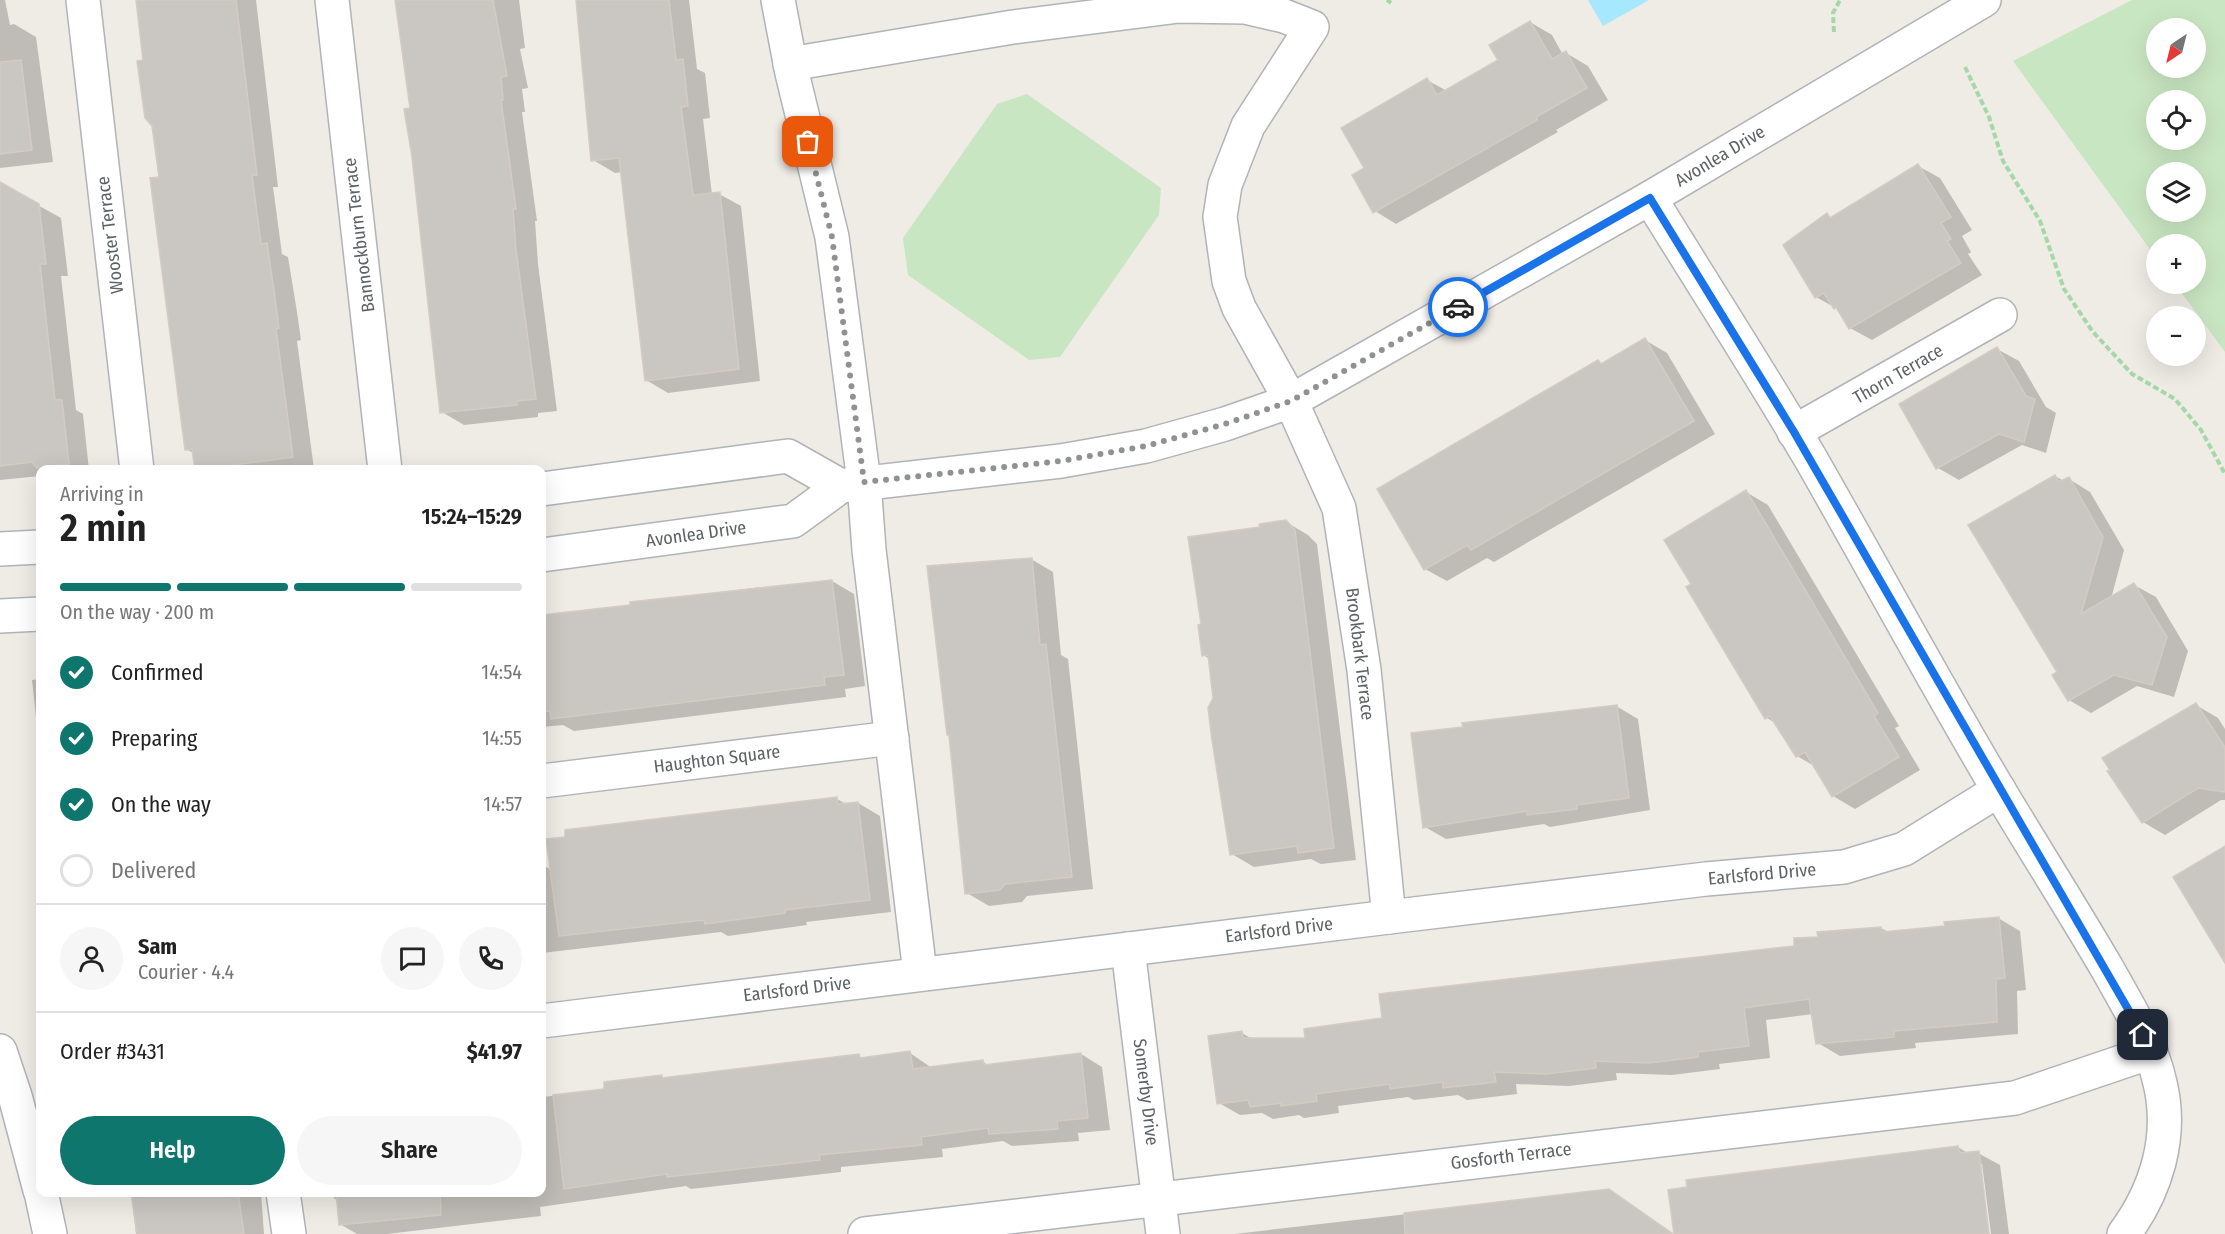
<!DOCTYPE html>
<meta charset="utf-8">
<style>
body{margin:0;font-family:"Fira Sans Condensed",sans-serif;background:#f6f6f6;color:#222;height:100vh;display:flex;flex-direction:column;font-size:22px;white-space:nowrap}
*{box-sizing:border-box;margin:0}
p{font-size:20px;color:#767676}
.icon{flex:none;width:33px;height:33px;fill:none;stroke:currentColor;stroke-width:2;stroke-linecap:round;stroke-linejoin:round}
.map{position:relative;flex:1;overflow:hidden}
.details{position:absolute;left:36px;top:465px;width:510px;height:732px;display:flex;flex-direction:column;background:#fff;border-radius:12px;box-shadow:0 6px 24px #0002}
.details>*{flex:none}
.needle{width:39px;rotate:215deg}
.tools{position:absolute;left:2146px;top:18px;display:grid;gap:12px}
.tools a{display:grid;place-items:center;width:60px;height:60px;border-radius:50%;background:#fff;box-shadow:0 6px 24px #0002;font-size:30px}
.pin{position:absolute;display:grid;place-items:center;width:51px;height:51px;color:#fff;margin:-26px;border-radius:12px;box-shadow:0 3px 9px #0006}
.courier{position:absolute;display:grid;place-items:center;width:60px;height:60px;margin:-30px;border:4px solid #1a73e8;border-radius:50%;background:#fff;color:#222;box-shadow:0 2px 8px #0007}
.headline em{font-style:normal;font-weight:600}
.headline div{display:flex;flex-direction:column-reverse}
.headline{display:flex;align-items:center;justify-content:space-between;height:102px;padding:0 24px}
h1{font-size:39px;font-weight:600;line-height:45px}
.bar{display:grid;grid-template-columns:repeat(4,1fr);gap:9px 6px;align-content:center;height:72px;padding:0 24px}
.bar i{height:8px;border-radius:4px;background:#e0e0e0}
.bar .current{background:#0f766e}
.bar p{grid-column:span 4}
.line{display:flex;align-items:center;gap:15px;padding:0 24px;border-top:2px solid #e0e0e0}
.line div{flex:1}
.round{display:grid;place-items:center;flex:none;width:63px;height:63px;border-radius:32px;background:#f6f6f6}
ol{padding:0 24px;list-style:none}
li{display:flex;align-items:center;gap:18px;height:66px}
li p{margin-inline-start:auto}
li .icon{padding:6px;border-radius:50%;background:#0f766e;color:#fff;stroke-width:4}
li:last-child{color:#767676}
li i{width:33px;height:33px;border:3px solid #e0e0e0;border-radius:50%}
.action{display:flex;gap:12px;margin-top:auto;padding:12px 24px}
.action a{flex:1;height:69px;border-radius:36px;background:#0f766e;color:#fff;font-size:24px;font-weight:600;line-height:69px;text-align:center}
.action a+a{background:#f6f6f6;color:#222}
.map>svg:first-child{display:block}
</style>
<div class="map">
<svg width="2225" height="1234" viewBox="0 0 2225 1234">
<rect width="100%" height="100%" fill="#efebe5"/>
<g fill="#c9e6c2" fill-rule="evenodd">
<path d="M 2132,0 L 2225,0 L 2225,352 L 2175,284 L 2196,284 L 2196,244 L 2157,244 L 2157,259 L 2013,61 ZM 2157,28 L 2196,28 L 2196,68 L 2157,68 ZM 2157,100 L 2196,100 L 2196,140 L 2157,140 ZM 2157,172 L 2196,172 L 2196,212 L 2157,212 Z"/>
<path d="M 1027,94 L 1161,188 L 1159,215 L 1060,357 L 1029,360 L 908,275 L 903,238 L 997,104 Z"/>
</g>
<path fill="#a6e9fe" d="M 1588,0 L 1649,0 L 1603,26 Z"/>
<g fill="#0003">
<path d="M 0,0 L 5,0 L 10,25 L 14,24 L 36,37 L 53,162 L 0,168 Z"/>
<path d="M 138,0 L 256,0 L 278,187 L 273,187 L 282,254 L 288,257 L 297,312 L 301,340 L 297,341 L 314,469 L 198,470 L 195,454 L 186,449 L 160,178 Z"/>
<path d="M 397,0 L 519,0 L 525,48 L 520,49 L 528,88 L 522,89 L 525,112 L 522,112 L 537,221 L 535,221 L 538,264 L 557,411 L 538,413 L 538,417 L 464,425 L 442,412 L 411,109 Z"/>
<path d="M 577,0 L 689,0 L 697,69 L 705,73 L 710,118 L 703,119 L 712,195 L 719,194 L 741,206 L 760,381 L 668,393 L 646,380 L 622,172 L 615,173 L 593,160 Z"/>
<path d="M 1530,22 L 1552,35 L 1563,55 L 1566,53 L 1588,66 L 1608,100 L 1556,130 L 1558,132 L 1396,224 L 1375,211 L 1366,169 L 1427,80 L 1447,91 L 1500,61 Z"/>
<path d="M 1918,166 L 1940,178 L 1972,230 L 1962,236 L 1971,252 L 1968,254 L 1982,275 L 1872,340 L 1850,328 L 1841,311 L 1816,297 L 1827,215 L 1832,218 Z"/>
<path d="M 0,184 L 61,218 L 68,276 L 61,276 L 76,410 L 83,414 L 89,470 L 40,470 L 40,476 L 0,480 Z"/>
<path d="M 1645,340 L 1667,353 L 1715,434 L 1494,562 L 1487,558 L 1447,581 L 1425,569 L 1598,362 L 1603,365 Z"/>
<path d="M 1997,349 L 2019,361 L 2046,407 L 2056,413 L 2046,453 L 2022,445 L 1959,480 L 1938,468 Z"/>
<path d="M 2055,476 L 2064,481 L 2069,479 L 2090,492 L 2124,550 L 2111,599 L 2134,585 L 2156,597 L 2188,651 L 2174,697 L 2137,686 L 2091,713 L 2069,700 L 2059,673 Z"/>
<path d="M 1746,492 L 1768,505 L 1899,726 L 1895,728 L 1920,770 L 1855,809 L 1833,796 L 1816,767 L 1797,756 L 1777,724 L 1767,718 L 1688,587 L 1693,585 Z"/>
<path d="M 1286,522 L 1308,535 L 1317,544 L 1356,860 L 1321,864 L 1311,859 L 1254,867 L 1232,854 L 1210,659 L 1203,655 L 1203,625 L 1261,529 Z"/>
<path d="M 1031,559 L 1053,572 L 1061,655 L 1068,659 L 1093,889 L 1027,896 L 1022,902 L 989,906 L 967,893 L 951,735 Z"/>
<path d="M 832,581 L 854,594 L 865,686 L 845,689 L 846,697 L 574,731 L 563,725 L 542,727 L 542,616 L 632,606 L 632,603 L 761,587 L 764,589 Z"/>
<path d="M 40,679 L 40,755 L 32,680 Z"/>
<path d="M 2196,705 L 2218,718 L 2225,729 L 2225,800 L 2221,800 L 2165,835 L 2143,822 Z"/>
<path d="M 1616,706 L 1638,719 L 1650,810 L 1550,827 L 1544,824 L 1446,839 L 1425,827 Z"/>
<path d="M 837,799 L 846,804 L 858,803 L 880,816 L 891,912 L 806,922 L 807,925 L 728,936 L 721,932 L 542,953 L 542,865 L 552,870 Z"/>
<path d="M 1998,918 L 2020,931 L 2026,990 L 2017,991 L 2018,1034 L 1915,1043 L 1916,1048 L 1840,1056 L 1818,1043 L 1813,1014 L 1766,1020 L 1770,1058 L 1719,1064 L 1720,1069 L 1672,1075 L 1616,1073 L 1617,1080 L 1569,1086 L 1516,1084 L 1517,1094 L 1467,1100 L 1458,1095 L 1414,1100 L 1408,1097 L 1338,1106 L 1339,1113 L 1304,1118 L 1299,1115 L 1273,1119 L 1262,1113 L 1240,1115 L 1219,1103 L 1242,1033 L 1252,1039 L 1307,1039 L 1383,1019 L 1796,947 L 1819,938 L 1881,928 L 1890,933 L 1946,928 Z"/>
<path d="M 910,1053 L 932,1068 L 983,1062 L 990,1066 L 1081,1054 L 1102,1067 L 1110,1130 L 1078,1133 L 1079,1141 L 1012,1146 L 1003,1141 L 942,1149 L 943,1157 L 841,1167 L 841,1172 L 691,1189 L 686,1186 L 540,1207 L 541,1216 L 387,1234 L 357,1234 L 340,1224 L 338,1201 L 334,1198 L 333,1192 L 542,1192 L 542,1097 L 606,1090 L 605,1084 L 859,1056 L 864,1059 Z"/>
<path d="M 1958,1147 L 1969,1154 L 1978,1153 L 2000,1165 L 2009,1234 L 1991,1234 L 1982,1164 L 1979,1164 L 1988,1234 L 1675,1234 Z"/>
<path d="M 1609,1191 L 1674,1234 L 1234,1234 Z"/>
<path d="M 131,1192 L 261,1192 L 264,1234 L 136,1234 Z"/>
</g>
<g fill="#cac6c2" stroke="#d4cbc3" stroke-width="1.5">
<path d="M 136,0 L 236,0 L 257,175 L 252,175 L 261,244 L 267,243 L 275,298 L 279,328 L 276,329 L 293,457 L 195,470 L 192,449 L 185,450 L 150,178 L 159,177 L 152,126 L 145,118 L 137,61 L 143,60 Z"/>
<path d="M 395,0 L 493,0 L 507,76 L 501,77 L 503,100 L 501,100 L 516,209 L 513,209 L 516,250 L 536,399 L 517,401 L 517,405 L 440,413 L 412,157 L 404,109 L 410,108 Z"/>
<path d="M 576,0 L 669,0 L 676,60 L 683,59 L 688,106 L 681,107 L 693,195 L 720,192 L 739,369 L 645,381 L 619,158 L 591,161 Z"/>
<path d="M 1530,21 L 1552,59 L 1566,51 L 1587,88 L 1536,117 L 1537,120 L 1373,213 L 1352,175 L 1364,168 L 1341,128 L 1427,78 L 1437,95 L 1498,60 L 1489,45 Z"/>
<path d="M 21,60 L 32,150 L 0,154 L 0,62 Z"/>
<path d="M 1918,164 L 1951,217 L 1941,223 L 1951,239 L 1947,241 L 1961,263 L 1849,329 L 1836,307 L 1834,309 L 1824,293 L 1815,298 L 1783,245 L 1827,213 L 1830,218 Z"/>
<path d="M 0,182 L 39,204 L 46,264 L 40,264 L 55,400 L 62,400 L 69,464 L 37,468 L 32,462 L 0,466 Z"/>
<path d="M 1645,338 L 1694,421 L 1471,550 L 1467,545 L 1424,570 L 1377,489 L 1598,360 L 1601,364 Z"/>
<path d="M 1997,347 L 2026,396 L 2035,399 L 2024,442 L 1999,434 L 1936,469 L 1899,404 Z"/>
<path d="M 2055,475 L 2059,482 L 2069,477 L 2103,537 L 2081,614 L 2134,583 L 2167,637 L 2152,685 L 2114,675 L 2068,701 L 2052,675 L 2057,672 L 1968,525 Z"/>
<path d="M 1746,490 L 1878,713 L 1874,716 L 1899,757 L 1832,797 L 1805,752 L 1796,757 L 1770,716 L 1765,719 L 1686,587 L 1691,584 L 1664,540 Z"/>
<path d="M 1286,520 L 1295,530 L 1334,848 L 1298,853 L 1297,846 L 1230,855 L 1212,740 L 1208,708 L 1213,698 L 1208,655 L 1202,656 L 1198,625 L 1201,624 L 1188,537 L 1260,527 L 1259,524 Z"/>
<path d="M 1032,558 L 1040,645 L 1046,644 L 1072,877 L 1005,884 L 1000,890 L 965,894 L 949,735 L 947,735 L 927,566 Z"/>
<path d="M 832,580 L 844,675 L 824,677 L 825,685 L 551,719 L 550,711 L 542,712 L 542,615 L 630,605 L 630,602 Z"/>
<path d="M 2196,703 L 2225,747 L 2225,792 L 2198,788 L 2142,823 L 2107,771 L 2110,770 L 2102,758 Z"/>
<path d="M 1617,705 L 1629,798 L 1576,805 L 1577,809 L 1527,815 L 1527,811 L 1423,828 L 1411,733 L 1463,727 L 1462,723 Z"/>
<path d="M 837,797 L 838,804 L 858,802 L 870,900 L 785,910 L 785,913 L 705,924 L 704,920 L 559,936 L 546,839 L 565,837 L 565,830 Z"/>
<path d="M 2225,846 L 2225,963 L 2173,877 Z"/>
<path d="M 1999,917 L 2005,978 L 1996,979 L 1997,1022 L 1894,1031 L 1894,1037 L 1816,1044 L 1809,999 L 1744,1008 L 1749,1046 L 1698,1052 L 1698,1057 L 1649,1063 L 1595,1061 L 1596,1068 L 1546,1074 L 1494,1072 L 1496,1082 L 1443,1088 L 1443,1082 L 1390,1089 L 1390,1084 L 1316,1094 L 1317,1101 L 1281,1106 L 1281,1103 L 1250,1107 L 1248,1100 L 1217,1104 L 1208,1036 L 1242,1031 L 1243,1038 L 1305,1038 L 1304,1029 L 1382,1018 L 1379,994 L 1794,946 L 1794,938 L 1818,937 L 1817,932 L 1881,927 L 1882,932 L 1945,926 L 1944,922 Z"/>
<path d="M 910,1051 L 913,1069 L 983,1060 L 984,1065 L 1081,1053 L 1088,1118 L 1057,1121 L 1058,1129 L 989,1134 L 988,1128 L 921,1137 L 922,1145 L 819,1155 L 820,1160 L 667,1177 L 667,1174 L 564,1189 L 553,1095 L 604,1089 L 604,1082 L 662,1075 L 662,1078 L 859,1054 L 860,1058 Z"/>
<path d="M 1958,1146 L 1960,1153 L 1979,1151 L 1989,1234 L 1674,1234 L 1668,1190 L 1687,1187 L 1686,1180 Z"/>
<path d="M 1609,1189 L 1673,1234 L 1405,1234 L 1404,1213 Z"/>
<path d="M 131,1192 L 238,1192 L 244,1234 L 137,1234 Z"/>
<path d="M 336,1192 L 440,1192 L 441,1215 L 339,1225 Z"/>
</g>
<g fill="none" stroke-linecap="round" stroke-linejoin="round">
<defs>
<g id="minor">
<path d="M 83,0 L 137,470"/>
<path d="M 332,0 L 385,470"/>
<path d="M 778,0 L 792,73 L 832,237 L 864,482 L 869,550 L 920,973"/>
<path d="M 790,64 L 1013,27 L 1179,6 L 1245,7 L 1284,16 L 1312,27 L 1248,126 L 1225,185 L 1220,217 L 1229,281 L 1239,308 L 1291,401 L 1339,508 L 1364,670 L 1389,917"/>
<path d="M 1650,198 C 1704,286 1760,372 1812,461 C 1875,571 1935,683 2000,792 C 2036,852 2073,910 2108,970 C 2128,1006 2151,1042 2160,1083 C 2173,1137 2156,1191 2124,1234"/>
<path d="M 1794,432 L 2000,315"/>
<path d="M 542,489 L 788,456 L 841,486"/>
<path d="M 0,549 L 40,547"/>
<path d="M 542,555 L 793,521 L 841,486 L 1061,461 L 1146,446 L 1225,424 L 1291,401 L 1650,198 L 1984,0"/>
<path d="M 0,616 L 40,614"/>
<path d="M 542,781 L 892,738"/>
<path d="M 1128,949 L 1163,1234"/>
<path d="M 542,1021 L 1389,917 L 1706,879 L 1844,867 L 1904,849 L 1999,790"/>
<path d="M 0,1051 L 15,1096 L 40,1190"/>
<path d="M 41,1192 L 50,1234"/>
<path d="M 283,1192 L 289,1234"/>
<path d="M 865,1234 L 2015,1098 L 2151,1052"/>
</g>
</defs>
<use href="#minor" stroke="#b0b4b7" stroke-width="36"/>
<g stroke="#a5d8a8" stroke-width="4" stroke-dasharray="6 3" stroke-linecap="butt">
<path d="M 1387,0 L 1391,3"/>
<path d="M 1834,32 L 1833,13 L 1840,0"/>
<path d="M 1965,67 L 1989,117 L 2003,161 L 2040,221 L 2064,289 L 2093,332 L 2132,374 L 2175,399 L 2201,430 L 2225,474"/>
</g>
<use href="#minor" stroke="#fff" stroke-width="33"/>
</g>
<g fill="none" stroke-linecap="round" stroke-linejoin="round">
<path stroke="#909292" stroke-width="6" stroke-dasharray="0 10.8" d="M 808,142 L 832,237 L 864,482 L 1061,461 L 1146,446 L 1225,424 L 1291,401 L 1458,307"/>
<path stroke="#1a73e8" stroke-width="8" d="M 1458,307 L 1650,198 L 1794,432 L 2143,1035"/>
</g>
<g text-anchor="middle" stroke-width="5" stroke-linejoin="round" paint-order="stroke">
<g font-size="18" fill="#5d6265" stroke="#fff">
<text transform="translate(1720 156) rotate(-31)" y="6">Avonlea Drive</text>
<text transform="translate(110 235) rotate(-97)" y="6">Wooster Terrace</text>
<text transform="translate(359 235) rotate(-97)" y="6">Bannockburn Terrace</text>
<text transform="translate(1898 374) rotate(-30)" y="6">Thorn Terrace</text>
<text transform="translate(696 534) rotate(-8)" y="6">Avonlea Drive</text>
<text transform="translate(1360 654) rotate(83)" y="6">Brookbark Terrace</text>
<text transform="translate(717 759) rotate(-7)" y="6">Haughton Square</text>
<text transform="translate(1762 874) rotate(-5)" y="6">Earlsford Drive</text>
<text transform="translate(1279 930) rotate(-7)" y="6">Earlsford Drive</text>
<text transform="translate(797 989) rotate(-7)" y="6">Earlsford Drive</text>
<text transform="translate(1146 1092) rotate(83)" y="6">Somerby Drive</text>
<text transform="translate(1511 1156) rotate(-7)" y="6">Gosforth Terrace</text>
</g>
</g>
</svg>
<div class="tools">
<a><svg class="needle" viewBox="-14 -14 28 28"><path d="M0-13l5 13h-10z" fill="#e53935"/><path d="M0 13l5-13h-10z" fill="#767676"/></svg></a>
<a><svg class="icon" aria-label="locate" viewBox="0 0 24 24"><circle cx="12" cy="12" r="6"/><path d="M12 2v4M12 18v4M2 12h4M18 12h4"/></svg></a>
<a><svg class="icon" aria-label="layers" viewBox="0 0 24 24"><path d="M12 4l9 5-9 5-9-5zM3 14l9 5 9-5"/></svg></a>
<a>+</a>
<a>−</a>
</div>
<div class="pin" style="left:808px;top:142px;background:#ea580c"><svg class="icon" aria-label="bag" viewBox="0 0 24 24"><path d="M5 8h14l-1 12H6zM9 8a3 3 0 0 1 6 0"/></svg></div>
<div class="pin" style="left:2143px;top:1035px;background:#1f2937"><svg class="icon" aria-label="home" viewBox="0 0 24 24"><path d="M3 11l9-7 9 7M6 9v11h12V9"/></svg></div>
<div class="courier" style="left:1458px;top:307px"><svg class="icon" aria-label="car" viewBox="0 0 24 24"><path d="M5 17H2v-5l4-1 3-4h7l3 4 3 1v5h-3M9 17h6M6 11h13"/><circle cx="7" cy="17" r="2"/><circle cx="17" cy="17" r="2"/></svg></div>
<section class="details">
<div class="headline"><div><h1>2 min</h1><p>Arriving in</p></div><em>15:24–15:29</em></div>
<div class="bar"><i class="current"></i><i class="current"></i><i class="current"></i><i></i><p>On the way · 200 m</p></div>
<ol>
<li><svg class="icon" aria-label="check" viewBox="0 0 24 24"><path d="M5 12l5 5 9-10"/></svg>Confirmed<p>14:54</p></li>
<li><svg class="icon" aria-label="check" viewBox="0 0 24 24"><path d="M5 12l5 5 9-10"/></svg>Preparing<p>14:55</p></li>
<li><svg class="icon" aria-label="check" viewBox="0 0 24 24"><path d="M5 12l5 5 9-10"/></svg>On the way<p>14:57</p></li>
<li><i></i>Delivered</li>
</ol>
<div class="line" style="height:108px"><a class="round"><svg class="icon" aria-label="person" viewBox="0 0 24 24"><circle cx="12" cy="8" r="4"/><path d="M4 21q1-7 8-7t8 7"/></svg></a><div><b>Sam</b><p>Courier · 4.4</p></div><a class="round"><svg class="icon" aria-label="chat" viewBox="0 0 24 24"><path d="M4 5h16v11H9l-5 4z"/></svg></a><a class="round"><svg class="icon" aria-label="phone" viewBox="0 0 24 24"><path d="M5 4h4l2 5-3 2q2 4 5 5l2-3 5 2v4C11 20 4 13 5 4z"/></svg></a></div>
<div class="line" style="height:78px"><div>Order #3431</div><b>$41.97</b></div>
<div class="action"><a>Help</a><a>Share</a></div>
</section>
</div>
